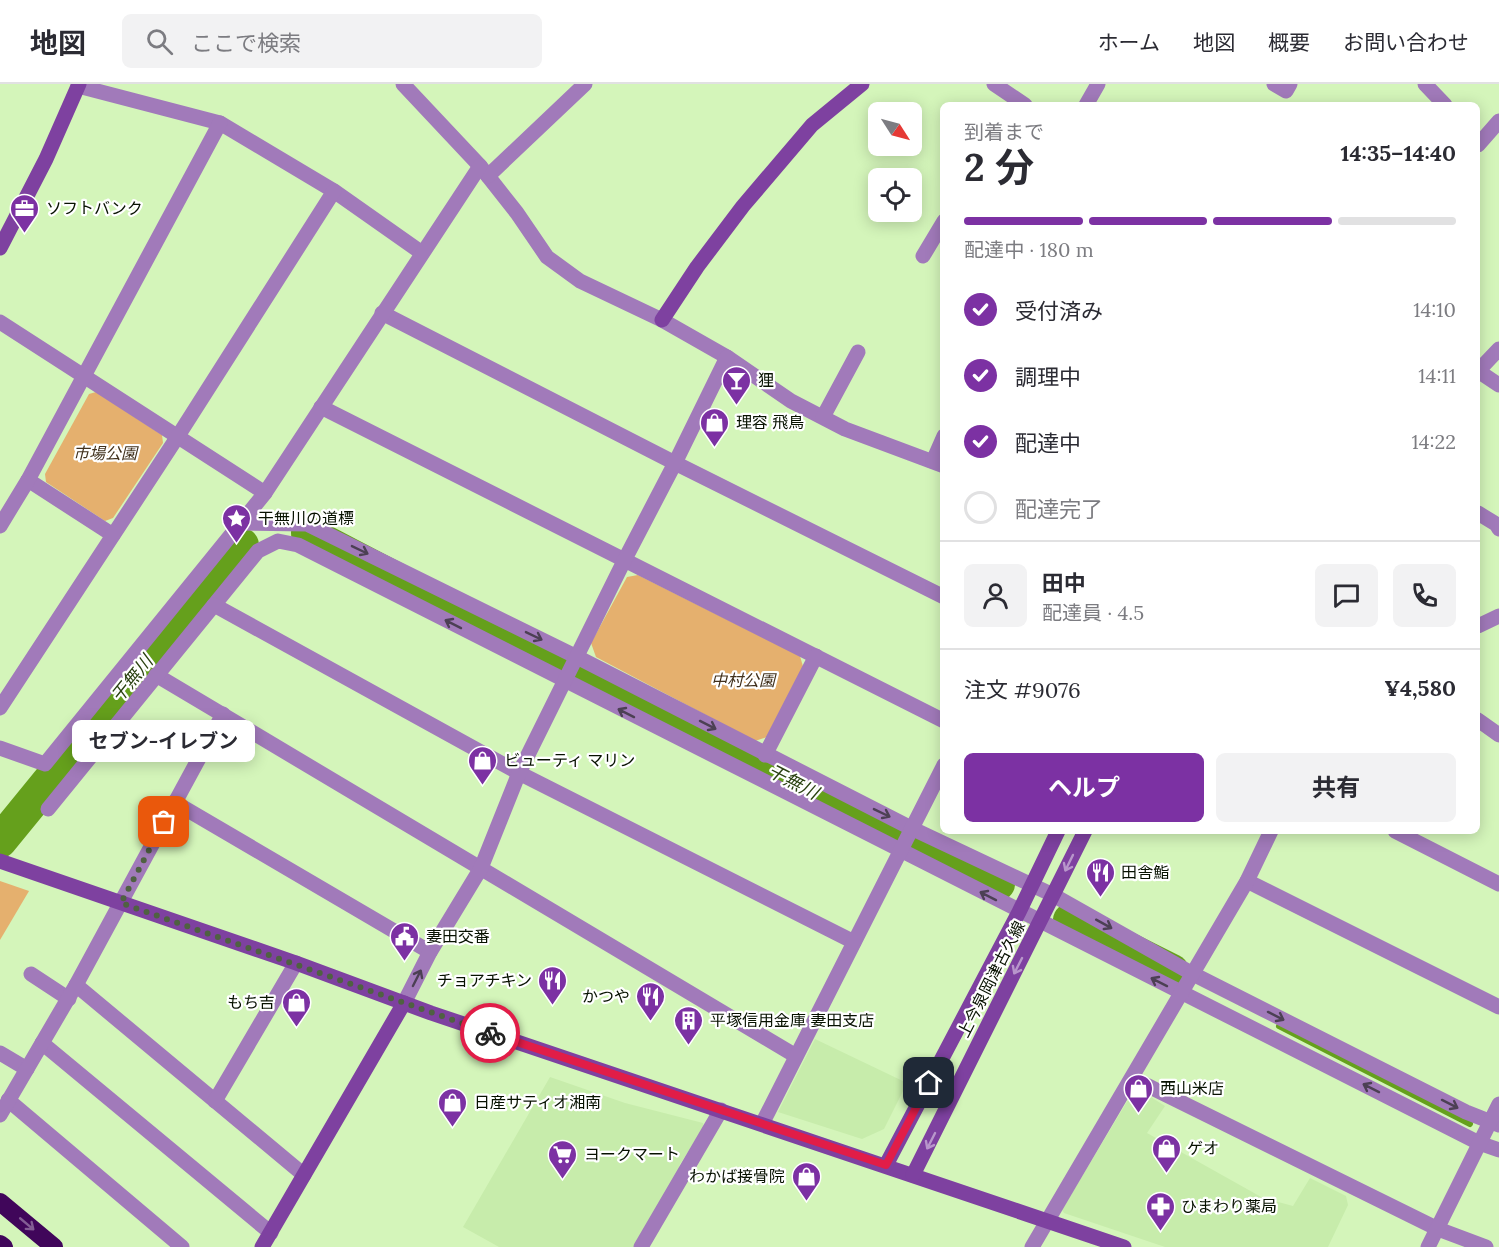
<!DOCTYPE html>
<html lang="ja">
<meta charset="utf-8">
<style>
body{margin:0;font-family:Lora,"Noto Sans JP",serif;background:#f2f2f3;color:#2b2b33;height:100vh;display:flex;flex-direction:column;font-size:22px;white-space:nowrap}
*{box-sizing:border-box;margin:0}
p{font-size:20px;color:#7c7c81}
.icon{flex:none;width:33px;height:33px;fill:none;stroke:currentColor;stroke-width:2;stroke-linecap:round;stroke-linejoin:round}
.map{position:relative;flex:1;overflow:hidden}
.drawer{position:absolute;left:940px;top:18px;width:540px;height:732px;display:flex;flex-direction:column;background:#fff;border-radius:9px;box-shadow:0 3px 15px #0003}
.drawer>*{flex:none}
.needle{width:39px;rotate:126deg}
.buttons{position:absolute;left:868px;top:18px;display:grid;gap:12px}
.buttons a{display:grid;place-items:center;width:54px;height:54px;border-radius:9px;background:#fff;box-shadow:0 3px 15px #0003;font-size:30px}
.pin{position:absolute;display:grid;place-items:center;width:51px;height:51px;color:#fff;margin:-26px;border-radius:12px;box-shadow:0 3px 9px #0006}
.courier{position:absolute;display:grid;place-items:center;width:60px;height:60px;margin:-30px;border:4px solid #e11d48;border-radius:50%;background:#fff;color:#222;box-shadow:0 2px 8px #0007}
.bubble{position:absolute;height:42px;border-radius:9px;background:#fff;box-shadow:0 3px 15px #0003;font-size:20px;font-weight:700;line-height:42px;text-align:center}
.overview em{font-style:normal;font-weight:700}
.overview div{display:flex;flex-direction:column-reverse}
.overview{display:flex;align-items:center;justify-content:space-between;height:102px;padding:0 24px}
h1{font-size:39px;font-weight:700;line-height:45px}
.bar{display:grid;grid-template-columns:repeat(4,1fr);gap:9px 6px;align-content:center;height:72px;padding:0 24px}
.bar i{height:8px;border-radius:4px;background:#e1e1e2}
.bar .active{background:#7c31a3}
.bar p{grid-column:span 4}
.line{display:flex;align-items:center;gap:15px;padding:0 24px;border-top:2px solid #e1e1e2}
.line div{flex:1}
.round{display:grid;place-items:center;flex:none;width:63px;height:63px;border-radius:9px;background:#f2f2f3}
ol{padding:0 24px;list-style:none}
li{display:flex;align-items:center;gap:18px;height:66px}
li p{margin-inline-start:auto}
li .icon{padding:6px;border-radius:50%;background:#7c31a3;color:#fff;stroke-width:4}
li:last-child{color:#7c7c81}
li i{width:33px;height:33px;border:3px solid #e1e1e2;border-radius:50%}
.primary-button{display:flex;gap:12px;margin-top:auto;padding:12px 24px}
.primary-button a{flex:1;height:69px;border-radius:9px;background:#7c31a3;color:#fff;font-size:24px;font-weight:700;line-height:69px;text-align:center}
.primary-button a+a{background:#f2f2f3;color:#2b2b33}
header{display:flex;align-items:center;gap:36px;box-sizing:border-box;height:84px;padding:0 30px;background:#fff;border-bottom:2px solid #e1e1e2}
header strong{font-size:28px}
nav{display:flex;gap:33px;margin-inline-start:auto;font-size:21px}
.search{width:420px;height:54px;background:#f2f2f3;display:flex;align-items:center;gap:15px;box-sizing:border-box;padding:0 21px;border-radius:9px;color:#7c7c81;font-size:22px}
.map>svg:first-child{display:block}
</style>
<header>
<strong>地図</strong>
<div class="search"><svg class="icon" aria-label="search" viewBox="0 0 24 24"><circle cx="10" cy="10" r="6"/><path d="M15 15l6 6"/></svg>ここで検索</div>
<nav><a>ホーム</a><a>地図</a><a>概要</a><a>お問い合わせ</a></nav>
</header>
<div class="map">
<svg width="1499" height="1163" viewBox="0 0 1499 1163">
<rect width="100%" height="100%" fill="#d4f5ba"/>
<g fill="#c7ecab">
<path d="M 815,955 L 907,999 L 884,1045 L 862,1055 L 778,1028 Z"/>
<path d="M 550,993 L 625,1019 L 703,1039 L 704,1043 L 680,1080 L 675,1098 L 635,1163 L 499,1163 L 463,1143 Z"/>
<path d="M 1143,1008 L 1165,1022 L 1147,1049 L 1263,1114 L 1293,1122 L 1310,1094 L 1346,1112 L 1348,1121 L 1328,1163 L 1165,1163 L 1064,1129 L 1062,1126 L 1131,1011 Z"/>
</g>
<g fill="#e5b06e">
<path d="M 96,308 L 162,351 L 163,359 L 113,434 L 105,437 L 46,398 L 45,390 L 89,310 Z"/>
<path d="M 638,491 L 800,572 L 804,586 L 767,653 L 755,657 L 596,573 L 591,559 L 627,493 Z"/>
<path d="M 0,797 L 29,807 L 0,856 Z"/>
</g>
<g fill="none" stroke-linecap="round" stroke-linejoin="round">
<path stroke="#65a01c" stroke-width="6" d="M 1279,942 L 1470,1040"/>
<g stroke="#65a01c" stroke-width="34">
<path d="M 308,449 L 552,577"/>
<path d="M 588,595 L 998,800"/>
<path d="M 0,757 L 242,461"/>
<path d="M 1070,836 L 1172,887"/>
</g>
<g stroke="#a17aba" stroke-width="15">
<path d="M 403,0 L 480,82 L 517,129 L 547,173 L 580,197 L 662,236 L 727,273 L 791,317 L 845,345 L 944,382"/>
<path d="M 994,0 L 1025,21"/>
<path d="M 1274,0 L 1286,7 L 1290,0"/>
<path d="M 1425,0 L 1445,21"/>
<path d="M 78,2 L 220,39 L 334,107 L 422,169"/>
<path d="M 1086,21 L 1098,0"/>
<path d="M 1478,61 L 1499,37"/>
<path d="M 488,92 L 585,0"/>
<path d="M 923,172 L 944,137"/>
<path d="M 382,229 L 675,379 L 944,513"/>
<path d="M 0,238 L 265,409"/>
<path d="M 1478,287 L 1499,265"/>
<path d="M 1478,287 L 1499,301"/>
<path d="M 321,323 L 944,637"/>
<path d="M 823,333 L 858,268"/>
<path d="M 933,377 L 944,352"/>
<path d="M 28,396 L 113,451"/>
<path d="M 1478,429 L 1496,440 L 1499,445"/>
<path d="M 243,439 L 307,440 L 577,573 L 911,744 L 1053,811 L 1193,890 L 1466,1028 L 1499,1041"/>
<path d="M 0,442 L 28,396 L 220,39"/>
<path d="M 214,521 L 258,467 L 278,457 L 298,461 L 1479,1059 L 1499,1066"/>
<path d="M 1478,542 L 1499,532"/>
<path d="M 156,591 L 796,972"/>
<path d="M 0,624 L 178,352 L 334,107"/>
<path d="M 1478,636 L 1499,651"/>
<path d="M 0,664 L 45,680 L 265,409 L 480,82"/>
<path d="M 765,671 L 816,572"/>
<path d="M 174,718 L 430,868"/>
<path d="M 48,725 L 214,521 L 519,689 L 854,858"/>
<path d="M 1395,747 L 1499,800"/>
<path d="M 1247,797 L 1499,923"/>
<path d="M 31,890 L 69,915"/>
<path d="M 76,901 L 304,1091"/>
<path d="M 404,919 L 430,868 L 481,784 L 519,689 L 625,475 L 675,379 L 727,273"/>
<path d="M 42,959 L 271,1149"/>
<path d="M 0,969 L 27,985"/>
<path d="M 1132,994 L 1438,1145 L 1486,1163"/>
<path d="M 8,1016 L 182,1163"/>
<path d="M 215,1017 L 296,879"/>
<path d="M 0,1031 L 76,901 L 223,630"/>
<path d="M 762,1040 L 944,681"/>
<path d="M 641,1163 L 721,1026"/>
<path d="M 1032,1163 L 1247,797 L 1271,747"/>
<path d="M 1428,1163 L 1499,1020"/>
</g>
<g stroke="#7e41a0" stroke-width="15">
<path d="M 0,164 L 46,75 L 79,0"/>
<path d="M 662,236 L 697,183 L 743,122 L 812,41 L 862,0"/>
<path d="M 0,777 L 296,879 L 431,929 L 1124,1163"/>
<path d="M 886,1081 L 1019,828 L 1058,747"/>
<path d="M 913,1091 L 1085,747"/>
<path d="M 262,1163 L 404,919"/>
</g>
<g stroke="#40065a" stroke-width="18">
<path d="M 0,1118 L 54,1163"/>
<path d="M 0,1160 L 4,1163"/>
</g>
</g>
<defs><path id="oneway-shaft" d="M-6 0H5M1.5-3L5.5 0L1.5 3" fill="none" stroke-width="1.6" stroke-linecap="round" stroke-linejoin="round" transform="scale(1.5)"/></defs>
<g stroke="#4c4054">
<use href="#oneway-shaft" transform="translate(360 466) rotate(26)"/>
<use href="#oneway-shaft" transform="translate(453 540) rotate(-153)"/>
<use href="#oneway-shaft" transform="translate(534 552) rotate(26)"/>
<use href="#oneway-shaft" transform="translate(626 629) rotate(-153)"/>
<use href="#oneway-shaft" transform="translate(708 641) rotate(27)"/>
<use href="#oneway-shaft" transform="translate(882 729) rotate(26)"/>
<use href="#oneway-shaft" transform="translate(988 812) rotate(-153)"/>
<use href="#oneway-shaft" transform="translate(1104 840) rotate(29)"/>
<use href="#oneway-shaft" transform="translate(417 894) rotate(-63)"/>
<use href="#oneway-shaft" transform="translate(1159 898) rotate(-153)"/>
<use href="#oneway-shaft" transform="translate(1276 932) rotate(27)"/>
<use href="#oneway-shaft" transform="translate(1371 1004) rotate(-153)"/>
<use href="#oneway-shaft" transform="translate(1450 1020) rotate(27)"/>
</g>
<g stroke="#b896cb">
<use href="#oneway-shaft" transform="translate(1069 779) rotate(116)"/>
<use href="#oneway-shaft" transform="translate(1018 882) rotate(117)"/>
<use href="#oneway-shaft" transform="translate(931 1057) rotate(117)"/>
</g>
<use stroke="#835d94" href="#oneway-shaft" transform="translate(27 1140) rotate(40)"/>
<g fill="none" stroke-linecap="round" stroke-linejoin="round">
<path stroke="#4f6141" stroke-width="6" stroke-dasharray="0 10.8" d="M 164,738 L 121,819 L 490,949"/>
<path stroke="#e11d48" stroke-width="8" d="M 490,949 L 886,1081 L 929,999"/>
</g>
<defs>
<symbol id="office-pin" viewBox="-11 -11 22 30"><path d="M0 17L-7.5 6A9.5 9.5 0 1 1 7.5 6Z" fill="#7c31a3" stroke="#fff"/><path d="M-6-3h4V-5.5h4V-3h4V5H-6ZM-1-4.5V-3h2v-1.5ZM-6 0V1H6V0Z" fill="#fff"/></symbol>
<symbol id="bar-pin" viewBox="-11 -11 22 30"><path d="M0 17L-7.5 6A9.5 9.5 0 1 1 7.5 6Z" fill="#7c31a3" stroke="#fff"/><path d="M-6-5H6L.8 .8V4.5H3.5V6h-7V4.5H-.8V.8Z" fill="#fff"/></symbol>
<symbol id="shop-pin" viewBox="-11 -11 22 30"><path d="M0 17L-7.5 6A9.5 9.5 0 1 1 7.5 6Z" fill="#7c31a3" stroke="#fff"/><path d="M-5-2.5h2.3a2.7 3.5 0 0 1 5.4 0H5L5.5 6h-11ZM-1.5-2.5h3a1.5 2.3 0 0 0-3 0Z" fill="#fff"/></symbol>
<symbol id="sight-pin" viewBox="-11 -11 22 30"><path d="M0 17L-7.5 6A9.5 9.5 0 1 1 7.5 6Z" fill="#7c31a3" stroke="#fff"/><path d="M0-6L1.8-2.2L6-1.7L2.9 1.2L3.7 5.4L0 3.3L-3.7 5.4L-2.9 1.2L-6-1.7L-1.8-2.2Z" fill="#fff"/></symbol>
<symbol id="restaurant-pin" viewBox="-11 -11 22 30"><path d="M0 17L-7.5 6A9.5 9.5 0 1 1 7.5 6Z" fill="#7c31a3" stroke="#fff"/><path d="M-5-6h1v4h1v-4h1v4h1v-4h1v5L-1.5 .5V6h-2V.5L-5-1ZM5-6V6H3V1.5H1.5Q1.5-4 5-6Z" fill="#fff"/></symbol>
<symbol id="civic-pin" viewBox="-11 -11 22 30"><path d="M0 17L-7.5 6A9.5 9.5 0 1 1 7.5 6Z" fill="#7c31a3" stroke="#fff"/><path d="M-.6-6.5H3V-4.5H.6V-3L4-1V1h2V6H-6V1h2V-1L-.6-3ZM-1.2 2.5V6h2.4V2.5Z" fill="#fff"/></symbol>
<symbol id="building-pin" viewBox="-11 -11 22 30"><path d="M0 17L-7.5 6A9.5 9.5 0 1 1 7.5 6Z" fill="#7c31a3" stroke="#fff"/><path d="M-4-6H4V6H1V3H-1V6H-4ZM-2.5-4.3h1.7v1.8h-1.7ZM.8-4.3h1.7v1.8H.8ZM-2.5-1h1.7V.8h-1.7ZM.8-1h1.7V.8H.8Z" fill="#fff"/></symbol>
<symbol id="supermarket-pin" viewBox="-11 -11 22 30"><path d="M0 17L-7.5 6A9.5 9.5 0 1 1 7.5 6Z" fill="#7c31a3" stroke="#fff"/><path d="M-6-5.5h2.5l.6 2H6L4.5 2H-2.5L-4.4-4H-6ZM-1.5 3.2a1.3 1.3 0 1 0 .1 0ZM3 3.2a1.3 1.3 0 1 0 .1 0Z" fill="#fff"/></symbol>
<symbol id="pharmacy-pin" viewBox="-11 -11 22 30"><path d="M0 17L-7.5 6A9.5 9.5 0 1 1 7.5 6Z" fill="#7c31a3" stroke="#fff"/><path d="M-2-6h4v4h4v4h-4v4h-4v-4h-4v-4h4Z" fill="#fff"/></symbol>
</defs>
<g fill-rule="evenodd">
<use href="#office-pin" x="8" y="108" width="33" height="45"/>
<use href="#bar-pin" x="720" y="280" width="33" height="45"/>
<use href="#shop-pin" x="698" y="322" width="33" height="45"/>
<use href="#sight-pin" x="220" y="418" width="33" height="45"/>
<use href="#shop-pin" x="466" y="660" width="33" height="45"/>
<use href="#restaurant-pin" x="1084" y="772" width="33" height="45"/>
<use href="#civic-pin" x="388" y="836" width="33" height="45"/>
<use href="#restaurant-pin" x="536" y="880" width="33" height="45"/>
<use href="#restaurant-pin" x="634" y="896" width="33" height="45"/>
<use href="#shop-pin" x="280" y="902" width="33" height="45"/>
<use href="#building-pin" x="672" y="920" width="33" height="45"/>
<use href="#shop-pin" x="1122" y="988" width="33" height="45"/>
<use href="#shop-pin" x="436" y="1002" width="33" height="45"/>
<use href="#shop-pin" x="1150" y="1048" width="33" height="45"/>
<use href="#supermarket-pin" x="546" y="1054" width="33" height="45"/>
<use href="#shop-pin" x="790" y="1076" width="33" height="45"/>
<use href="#pharmacy-pin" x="1144" y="1106" width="33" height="45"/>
</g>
<g text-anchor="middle" stroke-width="4.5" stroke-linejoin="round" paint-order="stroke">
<g font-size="16" fill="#071100" stroke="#fff" text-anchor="start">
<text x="46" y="130">ソフトバンク</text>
<text x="758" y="302">狸</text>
<text x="736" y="344">理容 飛鳥</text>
<text x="258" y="440">干無川の道標</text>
<text x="504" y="682">ビューティ マリン</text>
<text x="1121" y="794">田舎鮨</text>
<text x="426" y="858">妻田交番</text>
<text x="532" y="902" text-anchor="end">チョアチキン</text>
<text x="630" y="918" text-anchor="end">かつや</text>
<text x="275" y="924" text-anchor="end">もち吉</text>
<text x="710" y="942">平塚信用金庫 妻田支店</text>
<text x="1160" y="1010">西山米店</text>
<text x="474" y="1024">日産サティオ湘南</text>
<text x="1187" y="1070">ゲオ</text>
<text x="584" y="1076">ヨークマート</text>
<text x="785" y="1098" text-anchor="end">わかば接骨院</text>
<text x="1181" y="1128">ひまわり薬局</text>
</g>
<g font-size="16" font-style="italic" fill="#40301c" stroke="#fff">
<text x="105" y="375">市場公園</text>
<text x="743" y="602">中村公園</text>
</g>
<g font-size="16" fill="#071100" stroke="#fff">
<text transform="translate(991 895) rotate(-63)" y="6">上今泉岡津古久線</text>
</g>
<g font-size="18" font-style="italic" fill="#2a4211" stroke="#fff">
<text transform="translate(132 595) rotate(-51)" y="6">干無川</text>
<text transform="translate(793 698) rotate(27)" y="6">干無川</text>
</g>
</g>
</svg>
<div class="buttons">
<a><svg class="needle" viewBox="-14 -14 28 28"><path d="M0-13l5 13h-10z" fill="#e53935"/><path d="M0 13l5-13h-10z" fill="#7c7c81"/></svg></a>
<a><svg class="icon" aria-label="locate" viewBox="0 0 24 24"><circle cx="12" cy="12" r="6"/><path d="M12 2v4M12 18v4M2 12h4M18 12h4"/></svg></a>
</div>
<div class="pin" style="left:164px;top:738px;background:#ea580c"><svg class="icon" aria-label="bag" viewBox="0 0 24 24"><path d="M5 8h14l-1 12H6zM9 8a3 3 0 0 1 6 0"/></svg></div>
<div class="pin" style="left:929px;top:999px;background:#1f2937"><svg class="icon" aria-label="home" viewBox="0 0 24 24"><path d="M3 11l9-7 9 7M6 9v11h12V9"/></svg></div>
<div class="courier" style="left:490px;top:949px"><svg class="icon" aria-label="bike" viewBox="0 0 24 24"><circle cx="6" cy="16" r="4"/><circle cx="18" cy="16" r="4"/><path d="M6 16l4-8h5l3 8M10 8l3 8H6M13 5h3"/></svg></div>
<div class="bubble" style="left:72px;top:636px;width:183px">セブン-イレブン</div>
<section class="drawer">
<div class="overview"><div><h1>2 分</h1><p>到着まで</p></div><em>14:35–14:40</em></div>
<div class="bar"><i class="active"></i><i class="active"></i><i class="active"></i><i></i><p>配達中 · 180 m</p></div>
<ol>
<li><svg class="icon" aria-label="check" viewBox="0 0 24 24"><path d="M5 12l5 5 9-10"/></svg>受付済み<p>14:10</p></li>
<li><svg class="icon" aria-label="check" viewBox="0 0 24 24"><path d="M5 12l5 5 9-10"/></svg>調理中<p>14:11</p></li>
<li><svg class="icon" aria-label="check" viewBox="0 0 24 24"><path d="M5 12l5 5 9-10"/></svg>配達中<p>14:22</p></li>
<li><i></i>配達完了</li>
</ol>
<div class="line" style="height:108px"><a class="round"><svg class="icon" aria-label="person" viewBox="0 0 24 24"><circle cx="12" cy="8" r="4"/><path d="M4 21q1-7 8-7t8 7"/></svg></a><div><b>田中</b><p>配達員 · 4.5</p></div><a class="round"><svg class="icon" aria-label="chat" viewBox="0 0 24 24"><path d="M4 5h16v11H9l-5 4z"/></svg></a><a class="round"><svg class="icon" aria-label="phone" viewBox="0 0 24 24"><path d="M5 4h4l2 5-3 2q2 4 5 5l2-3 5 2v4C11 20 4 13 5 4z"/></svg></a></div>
<div class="line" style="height:78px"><div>注文 #9076</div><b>¥4,580</b></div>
<div class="primary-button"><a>ヘルプ</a><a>共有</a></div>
</section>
</div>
